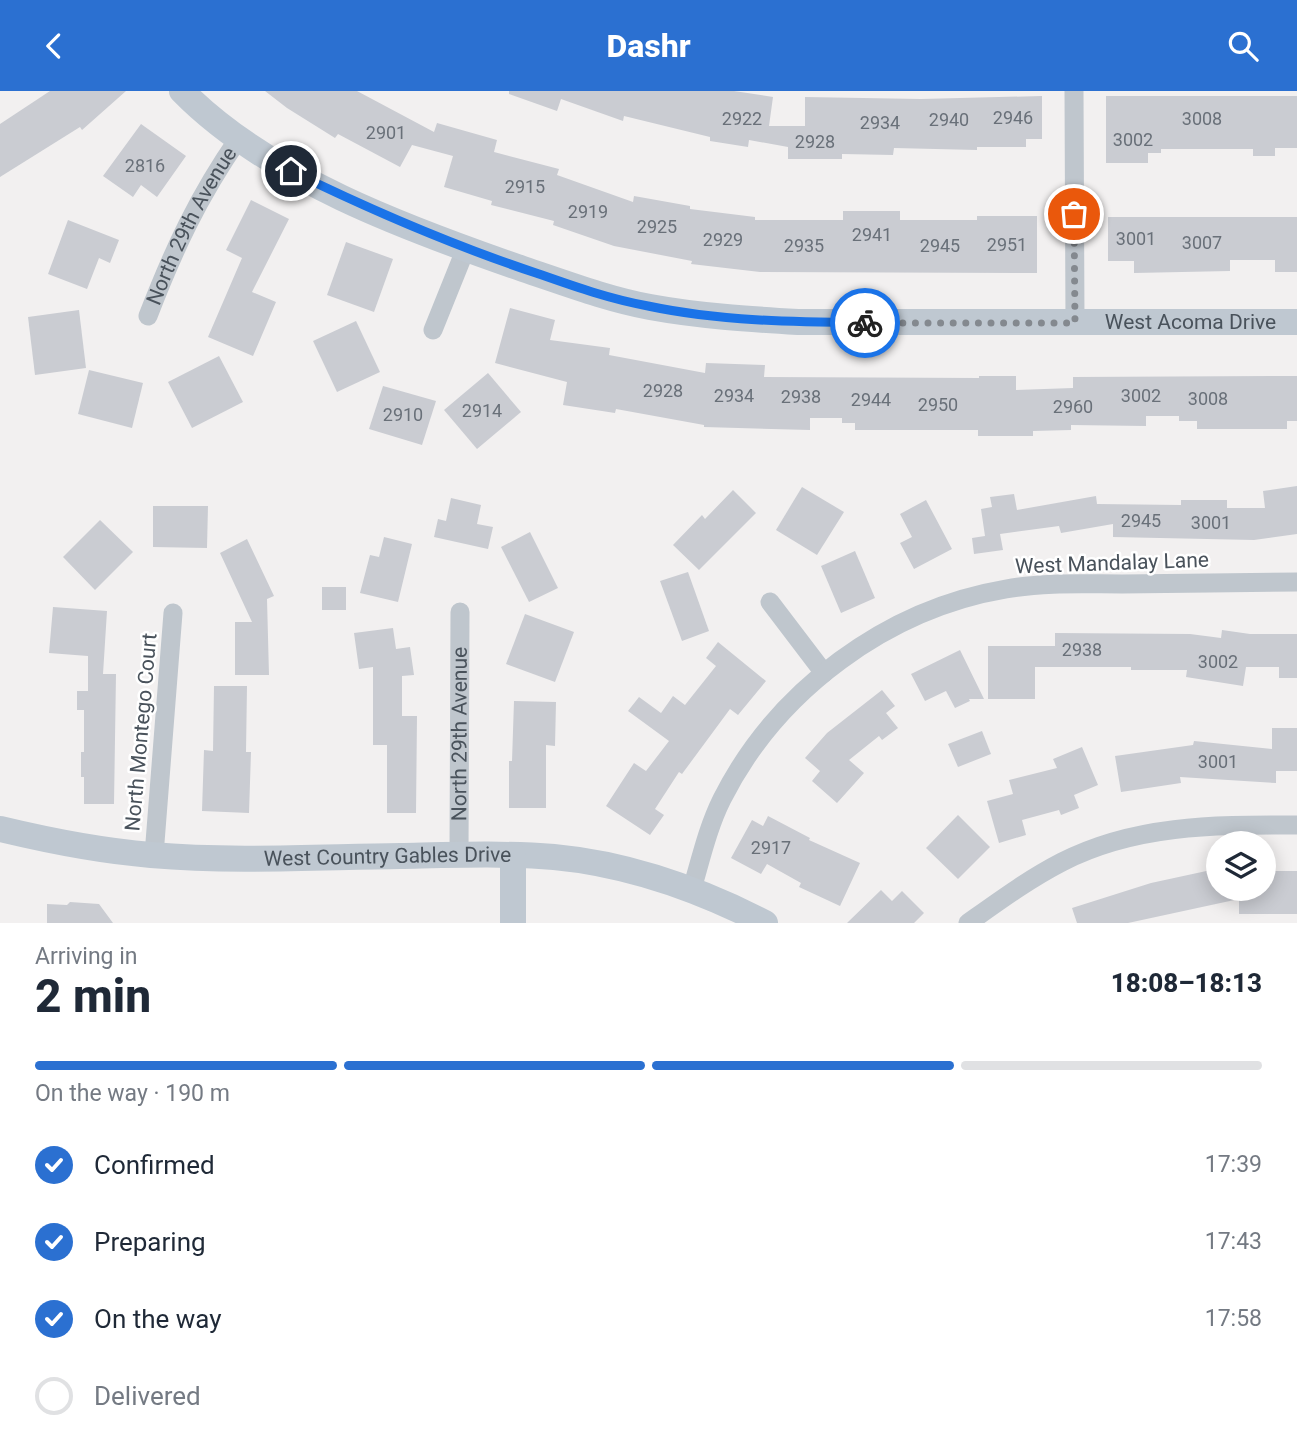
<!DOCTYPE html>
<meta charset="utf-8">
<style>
body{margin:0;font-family:Roboto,sans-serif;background:#f2f2f3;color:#1f2937;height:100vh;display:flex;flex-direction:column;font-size:26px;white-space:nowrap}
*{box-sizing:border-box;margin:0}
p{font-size:23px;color:#747a83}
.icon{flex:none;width:38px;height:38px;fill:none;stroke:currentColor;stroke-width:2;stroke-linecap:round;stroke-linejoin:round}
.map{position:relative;height:832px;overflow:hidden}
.sheet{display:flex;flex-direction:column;background:#fff;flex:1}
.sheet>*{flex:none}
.tools{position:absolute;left:1206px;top:740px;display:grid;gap:14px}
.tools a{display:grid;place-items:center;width:70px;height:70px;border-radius:50%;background:#fff;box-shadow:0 4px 18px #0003;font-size:35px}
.pin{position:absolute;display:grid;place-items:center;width:60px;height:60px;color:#fff;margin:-30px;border:4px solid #fff;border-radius:50%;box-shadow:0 2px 7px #0007}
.courier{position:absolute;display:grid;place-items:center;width:70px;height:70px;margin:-35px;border:5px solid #1a73e8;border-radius:50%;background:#fff;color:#222;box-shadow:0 2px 9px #0007}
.summary em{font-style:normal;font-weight:800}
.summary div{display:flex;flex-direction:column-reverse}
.summary{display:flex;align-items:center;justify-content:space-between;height:119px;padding:0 35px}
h1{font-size:46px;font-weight:800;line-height:52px}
.bar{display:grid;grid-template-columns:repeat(4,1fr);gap:10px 7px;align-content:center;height:84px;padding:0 35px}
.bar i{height:9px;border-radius:5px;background:#e0e1e3}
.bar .on{background:#2b70d1}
.bar p{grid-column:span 4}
ol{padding:0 35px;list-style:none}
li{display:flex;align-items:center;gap:21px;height:77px}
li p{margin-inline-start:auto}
li .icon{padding:7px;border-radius:50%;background:#2b70d1;color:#fff;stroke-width:4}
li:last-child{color:#747a83}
li i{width:38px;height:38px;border:4px solid #e0e1e3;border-radius:50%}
header{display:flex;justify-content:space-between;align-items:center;height:91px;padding:0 35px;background:#2b70d1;color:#fff;font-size:32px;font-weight:800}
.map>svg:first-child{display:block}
</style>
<header><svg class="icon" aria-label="back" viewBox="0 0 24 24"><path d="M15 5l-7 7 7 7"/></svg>Dashr<svg class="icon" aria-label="search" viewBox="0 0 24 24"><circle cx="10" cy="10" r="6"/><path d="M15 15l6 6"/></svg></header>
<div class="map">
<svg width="1297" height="832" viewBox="0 0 1297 832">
<rect width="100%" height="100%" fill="#f2f0f0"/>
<g fill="#caccd2">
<path d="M 50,0 L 126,0 L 82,39 L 80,36 L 0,86 L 0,33 Z"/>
<path d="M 265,0 L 357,0 L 434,41 L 437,32 L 497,49 L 494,61 L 559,78 L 557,84 L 633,111 L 634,105 L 690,115 L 690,118 L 755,126 L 755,129 L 843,129 L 843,120 L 900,120 L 900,129 L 977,129 L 977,125 L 1037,125 L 1037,182 L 760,181 L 691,173 L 692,170 L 614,155 L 553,134 L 554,130 L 491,114 L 492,110 L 444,96 L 453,65 L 412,54 L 400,76 L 338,43 L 335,47 L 287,17 Z"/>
<path d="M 509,0 L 734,0 L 773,6 L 769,35 L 805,35 L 805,6 L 921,8 L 1042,5 L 1042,48 L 1026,48 L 1026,56 L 977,56 L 977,59 L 894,57 L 893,64 L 842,63 L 842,68 L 788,68 L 788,56 L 749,49 L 748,56 L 710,50 L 710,46 L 624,25 L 623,30 L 561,8 L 557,20 L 509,3 Z"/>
<path d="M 1106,5 L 1297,5 L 1297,57 L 1275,57 L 1275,65 L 1253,65 L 1253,58 L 1161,58 L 1161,62 L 1148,62 L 1148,72 L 1106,72 Z"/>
<path d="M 141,33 L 186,65 L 157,106 L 141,94 L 133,106 L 103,85 Z"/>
<path d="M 251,109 L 289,128 L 252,201 L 276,211 L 253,265 L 208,246 L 242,167 L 226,159 Z"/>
<path d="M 1108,126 L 1297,126 L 1297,181 L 1275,181 L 1275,169 L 1230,169 L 1230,180 L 1134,182 L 1134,170 L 1108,170 Z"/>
<path d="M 68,129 L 119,149 L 110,172 L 99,167 L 87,198 L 48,183 Z"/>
<path d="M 346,151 L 393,168 L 374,221 L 327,204 Z"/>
<path d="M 510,217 L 555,229 L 550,249 L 610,257 L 609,264 L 705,282 L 706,272 L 765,274 L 764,286 L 979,287 L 979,285 L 1016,285 L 1016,299 L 1073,297 L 1073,286 L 1297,285 L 1297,330 L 1287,330 L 1287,338 L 1197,338 L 1197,330 L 1179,330 L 1179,325 L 1146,325 L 1146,335 L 1071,334 L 1071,339 L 1033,340 L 1033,345 L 978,345 L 978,339 L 855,339 L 855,332 L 842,332 L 842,327 L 810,327 L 810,339 L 704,336 L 704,334 L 616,318 L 615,322 L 563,314 L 567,291 L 495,272 Z"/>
<path d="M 79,219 L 86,277 L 35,284 L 28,226 Z"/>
<path d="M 356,230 L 380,281 L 337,301 L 313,250 Z"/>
<path d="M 219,265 L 243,311 L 192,337 L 168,291 Z"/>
<path d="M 89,279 L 143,292 L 132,337 L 78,323 Z"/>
<path d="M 488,282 L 521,321 L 477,358 L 444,319 Z"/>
<path d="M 383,295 L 436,310 L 422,354 L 369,338 Z"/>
<path d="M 1297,395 L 1297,443 L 1254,449 L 1113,446 L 1113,433 L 1061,442 L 1059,435 L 1000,443 L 1003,459 L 974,463 L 972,447 L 985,445 L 981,418 L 992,416 L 990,406 L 1014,403 L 1017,419 L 1096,405 L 1097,413 L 1181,414 L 1181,409 L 1227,409 L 1227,417 L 1265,417 L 1263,400 Z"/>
<path d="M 802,396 L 844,421 L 817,464 L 776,439 Z"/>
<path d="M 733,399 L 756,422 L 699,479 L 673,454 L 702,424 L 705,428 Z"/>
<path d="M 451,407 L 481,414 L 477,433 L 493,436 L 488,458 L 434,446 L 438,428 L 446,430 Z"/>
<path d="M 926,409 L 952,458 L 914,478 L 900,452 L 912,446 L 900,423 Z"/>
<path d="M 153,415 L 208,415 L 207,457 L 153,456 Z"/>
<path d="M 100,429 L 133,461 L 95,499 L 63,466 Z"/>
<path d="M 530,441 L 558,497 L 529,511 L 501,456 Z"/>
<path d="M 384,446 L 412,453 L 398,511 L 360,502 L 370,464 L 379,466 Z"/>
<path d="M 247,448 L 274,505 L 267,508 L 269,584 L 235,584 L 235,531 L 252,531 L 220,462 Z"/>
<path d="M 855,460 L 875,507 L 841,522 L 821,475 Z"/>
<path d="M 688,481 L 709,540 L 682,550 L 660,490 Z"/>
<rect x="322" y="496" width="24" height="23"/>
<path d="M 53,516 L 107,520 L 103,583 L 116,583 L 114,713 L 84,713 L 84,686 L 81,686 L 81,661 L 84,661 L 84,619 L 77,619 L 77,600 L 88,600 L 88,565 L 49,562 Z"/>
<path d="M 525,523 L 574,541 L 555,591 L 506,573 Z"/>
<path d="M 393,537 L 396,558 L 410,556 L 414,584 L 402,585 L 402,625 L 417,625 L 416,722 L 387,722 L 387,654 L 373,654 L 373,576 L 359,578 L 354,542 Z"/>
<path d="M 1222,539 L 1250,543 L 1297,543 L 1297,587 L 1279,587 L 1279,576 L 1246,576 L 1243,595 L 1186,586 L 1187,579 L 1131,579 L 1131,576 L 1035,576 L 1035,608 L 988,608 L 988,555 L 1055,555 L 1055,542 L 1190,543 L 1221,547 Z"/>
<path d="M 718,551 L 766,590 L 738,624 L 730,618 L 682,683 L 679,681 L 655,718 L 664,724 L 650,744 L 606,715 L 634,672 L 646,680 L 669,650 L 628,620 L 639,606 L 661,622 L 673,605 L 685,614 L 716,575 L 706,567 Z"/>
<path d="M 960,559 L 984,608 L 969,608 L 970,610 L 955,617 L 946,600 L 925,610 L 911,583 Z"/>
<path d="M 214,595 L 247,595 L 246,661 L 251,661 L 249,722 L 202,720 L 204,659 L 213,660 Z"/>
<path d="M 882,599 L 895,615 L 886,622 L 898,637 L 882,649 L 879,645 L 849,669 L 864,682 L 837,712 L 812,690 L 820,680 L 805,667 L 827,642 Z"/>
<path d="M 514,610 L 556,611 L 555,655 L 546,654 L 546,717 L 509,717 L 509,670 L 512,670 Z"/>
<path d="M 1272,637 L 1297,637 L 1297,680 L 1276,680 L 1276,692 L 1180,686 L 1181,692 L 1121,701 L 1115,665 L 1193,654 L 1194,650 L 1272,658 Z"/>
<path d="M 982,640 L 991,663 L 958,676 L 948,653 Z"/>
<path d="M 1082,656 L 1098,694 L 1074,704 L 1079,717 L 1061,724 L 1059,719 L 1022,729 L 1026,744 L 999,752 L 987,710 L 1013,703 L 1009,689 L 1057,677 L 1053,668 Z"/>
<path d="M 958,724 L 990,756 L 958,788 L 926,757 Z"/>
<path d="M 768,725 L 810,747 L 809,749 L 860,772 L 840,815 L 799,796 L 801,792 L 767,773 L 761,783 L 731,767 L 752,729 L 763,735 Z"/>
<path d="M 1211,779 L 1215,798 L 1264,798 L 1264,780 L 1297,780 L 1297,823 L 1239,823 L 1239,808 L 1128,832 L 1077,832 L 1072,817 L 1151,792 Z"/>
<path d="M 881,799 L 892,810 L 902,800 L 924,822 L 914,832 L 847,832 Z"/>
<path d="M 70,811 L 99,813 L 113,832 L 47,832 L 47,813 L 67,814 Z"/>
</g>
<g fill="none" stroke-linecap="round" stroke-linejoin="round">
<g stroke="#bfc6cd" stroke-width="19">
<path d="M 1074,0 L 1075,232"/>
<path id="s1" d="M 148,225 C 174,158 198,106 239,47"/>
<path d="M 433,239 L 466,157"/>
<path d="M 770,511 L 824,582"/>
<path d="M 154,764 L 173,522"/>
<path id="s2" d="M 459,764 L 460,521"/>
<path d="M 692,798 C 701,767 708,736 722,708 C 777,599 887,518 1006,498 C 1044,491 1084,493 1122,493 C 1180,492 1239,492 1297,491"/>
<path d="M 968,832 C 999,810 1029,788 1062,771 C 1136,733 1217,734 1297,734"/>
</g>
<g stroke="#bfc8d1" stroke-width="26">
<path id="s3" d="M 182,0 C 267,87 410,139 523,178 C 565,192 607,208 650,216 C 699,225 748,228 798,231 L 1297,231"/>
<path id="s4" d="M 0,738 C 50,750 100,760 151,764 C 234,771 318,766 400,765 C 451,764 503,762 554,766 C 629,773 699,798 765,832"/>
<path d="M 513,764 L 513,832"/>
</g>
</g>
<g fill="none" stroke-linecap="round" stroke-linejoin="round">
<path stroke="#84898f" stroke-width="7" stroke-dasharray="0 12.6" d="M 865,232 L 1075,232 L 1074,123"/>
<path stroke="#1a73e8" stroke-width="9" d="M 291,80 C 371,119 452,154 536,182 C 573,195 609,208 648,215 C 719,230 792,231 865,232"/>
</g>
<g text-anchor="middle" stroke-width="5" stroke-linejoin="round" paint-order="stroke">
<g font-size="18" fill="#697079">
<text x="1013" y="33">2946</text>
<text x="742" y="34">2922</text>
<text x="1202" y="34">3008</text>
<text x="949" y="35">2940</text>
<text x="880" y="38">2934</text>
<text x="386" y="48">2901</text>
<text x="1133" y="55">3002</text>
<text x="815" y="57">2928</text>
<text x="145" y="81">2816</text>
<text x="525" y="102">2915</text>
<text x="588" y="127">2919</text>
<text x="657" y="142">2925</text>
<text x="872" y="150">2941</text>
<text x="1136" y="154">3001</text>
<text x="723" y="155">2929</text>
<text x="1202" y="158">3007</text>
<text x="1007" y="160">2951</text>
<text x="804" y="161">2935</text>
<text x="940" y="161">2945</text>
<text x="663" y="306">2928</text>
<text x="734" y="311">2934</text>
<text x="1141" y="311">3002</text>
<text x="801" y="312">2938</text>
<text x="1208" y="314">3008</text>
<text x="871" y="315">2944</text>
<text x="938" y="320">2950</text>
<text x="1073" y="322">2960</text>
<text x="482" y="326">2914</text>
<text x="403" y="330">2910</text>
<text x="1141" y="436">2945</text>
<text x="1211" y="438">3001</text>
<text x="1082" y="565">2938</text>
<text x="1218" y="577">3002</text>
<text x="1218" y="677">3001</text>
<text x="771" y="763">2917</text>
</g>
<g font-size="21" fill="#49525b" stroke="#fff">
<text dy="7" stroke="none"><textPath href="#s1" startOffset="100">North 29th Avenue</textPath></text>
<text dy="7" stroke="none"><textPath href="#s3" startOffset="1062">West Acoma Drive</textPath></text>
<text transform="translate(1112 472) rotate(-2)" y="7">West Mandalay Lane</text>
<text transform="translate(141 641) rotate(-85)" y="7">North Montego Court</text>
<text dy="7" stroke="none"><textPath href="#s2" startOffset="121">North 29th Avenue</textPath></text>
<text dy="7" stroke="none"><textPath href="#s4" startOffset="390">West Country Gables Drive</textPath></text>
</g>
</g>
</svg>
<div class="tools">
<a><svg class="icon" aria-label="layers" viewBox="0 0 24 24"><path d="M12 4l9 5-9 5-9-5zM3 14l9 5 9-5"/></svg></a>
</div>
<div class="pin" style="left:1074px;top:123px;background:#ea580c"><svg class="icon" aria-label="bag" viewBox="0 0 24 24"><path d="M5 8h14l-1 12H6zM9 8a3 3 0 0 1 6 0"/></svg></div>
<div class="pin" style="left:291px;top:80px;background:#1f2937"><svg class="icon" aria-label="home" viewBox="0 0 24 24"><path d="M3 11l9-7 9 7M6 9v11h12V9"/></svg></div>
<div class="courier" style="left:865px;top:232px"><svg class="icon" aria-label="bike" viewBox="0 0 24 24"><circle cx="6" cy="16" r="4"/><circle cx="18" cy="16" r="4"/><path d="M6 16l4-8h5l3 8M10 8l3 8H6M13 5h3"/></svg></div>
</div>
<section class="sheet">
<div class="summary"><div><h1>2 min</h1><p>Arriving in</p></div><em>18:08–18:13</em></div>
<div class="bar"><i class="on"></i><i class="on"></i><i class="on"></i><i></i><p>On the way · 190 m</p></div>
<ol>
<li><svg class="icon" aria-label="check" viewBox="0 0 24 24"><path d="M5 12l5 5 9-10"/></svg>Confirmed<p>17:39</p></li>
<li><svg class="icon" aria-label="check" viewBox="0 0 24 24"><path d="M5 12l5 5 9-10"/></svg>Preparing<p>17:43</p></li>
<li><svg class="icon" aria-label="check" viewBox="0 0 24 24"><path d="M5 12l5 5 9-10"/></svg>On the way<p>17:58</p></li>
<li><i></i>Delivered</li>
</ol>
</section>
